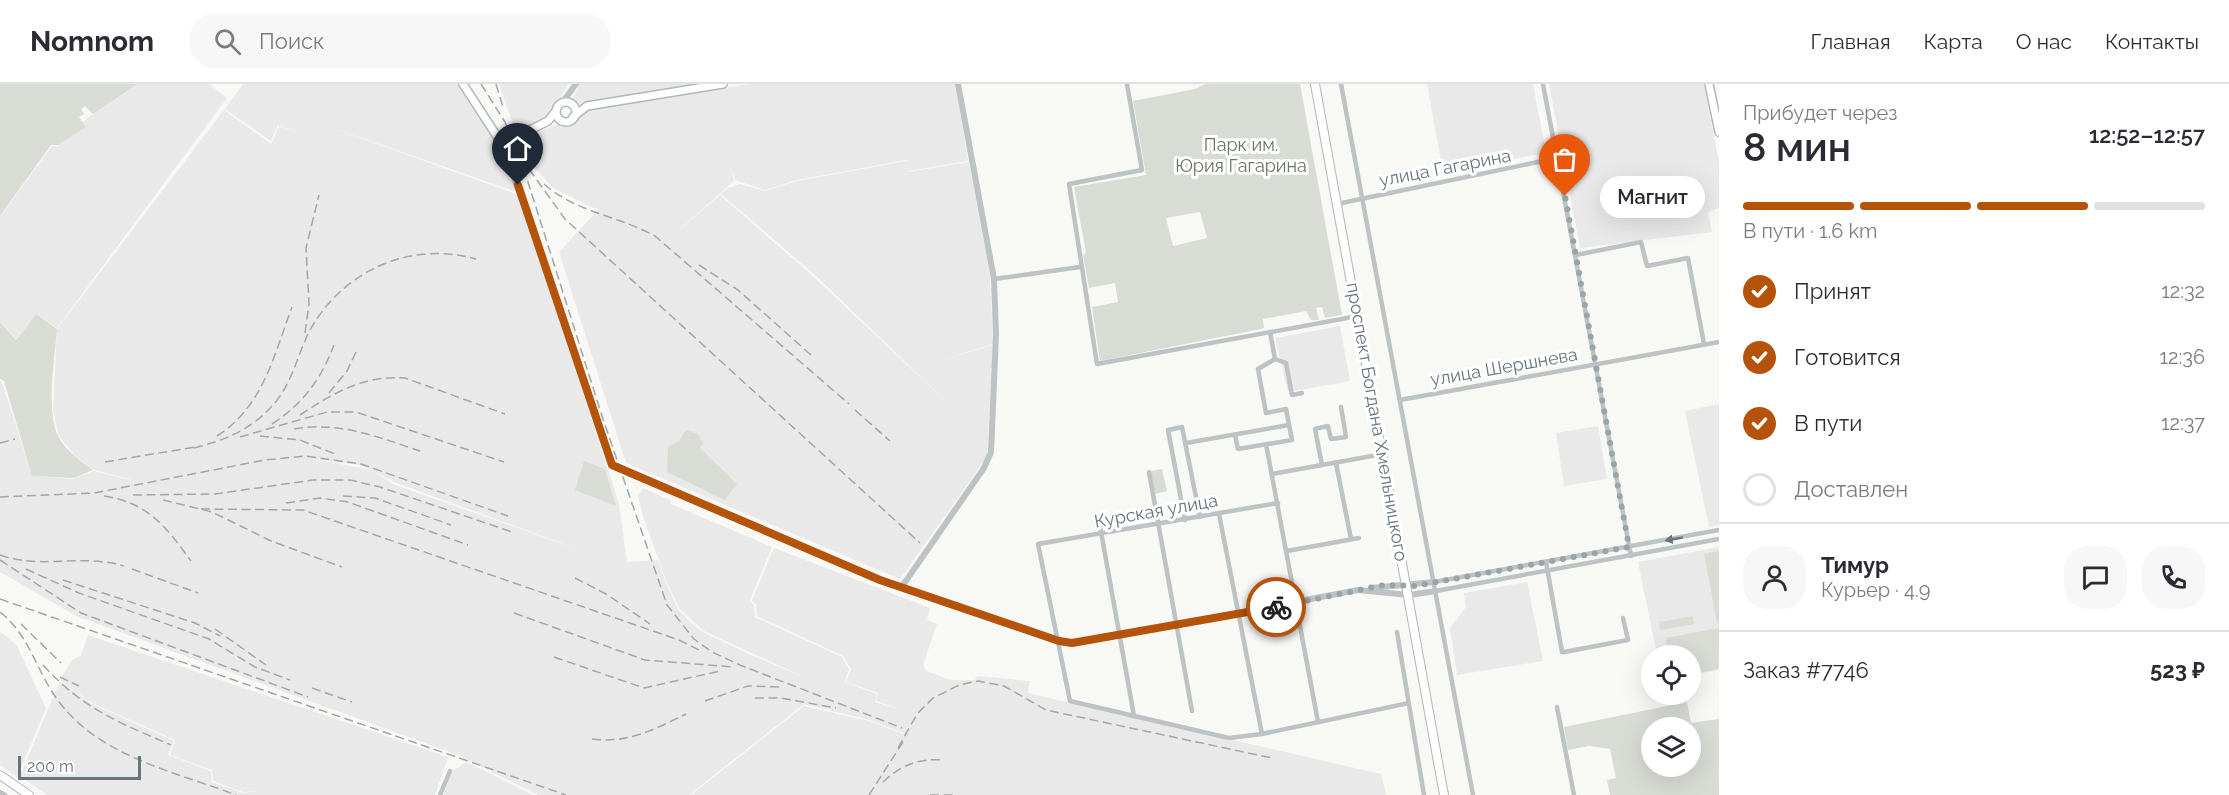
<!DOCTYPE html>
<html lang="ru">
<meta charset="utf-8">
<style>
body{margin:0;font-family:Raleway,sans-serif;background:#f7f7f7;color:#2b2b33;height:100vh;display:flex;flex-direction:column;font-size:22px;white-space:nowrap}
*{box-sizing:border-box;margin:0}
p{font-size:20px;color:#7c7c81}
.icon{flex:none;width:33px;height:33px;fill:none;stroke:currentColor;stroke-width:2;stroke-linecap:round;stroke-linejoin:round}
.map{position:relative;flex:1;overflow:hidden}
.side{display:flex;flex-direction:column;background:#fff;width:510px}
.side>*{flex:none}
.tools{position:absolute;left:1641px;top:561px;display:grid;gap:12px}
.tools a{display:grid;place-items:center;width:60px;height:60px;border-radius:50%;background:#fff;box-shadow:0 6px 24px #0002;font-size:30px}
.scale{position:absolute;left:18px;bottom:15px;width:123px;box-sizing:border-box;padding-left:6px;border:3px solid #66767d;border-top:0;font-size:16px;line-height:21px;white-space:nowrap;color:#66767d;-webkit-text-stroke:4px #fff;paint-order:stroke}
.pin{position:absolute;display:grid;place-items:center;width:51px;height:51px;color:#fff;margin:-62px -26px;border-radius:50% 50% 50% 0;rotate:-45deg;box-shadow:0 0 6px #0007}
.pin .icon{rotate:45deg}
.courier{position:absolute;display:grid;place-items:center;width:60px;height:60px;margin:-30px;border:4px solid #b45309;border-radius:50%;background:#fff;color:#222;box-shadow:0 2px 8px #0007}
.bubble{position:absolute;height:42px;border-radius:21px;background:#fff;box-shadow:0 6px 24px #0002;font-size:20px;font-weight:600;line-height:42px;text-align:center}
.headline em{font-style:normal;font-weight:600}
.headline div{display:flex;flex-direction:column-reverse}
.headline{display:flex;align-items:center;justify-content:space-between;height:102px;padding:0 24px}
h1{font-size:39px;font-weight:600;line-height:45px}
.bar{display:grid;grid-template-columns:repeat(4,1fr);gap:9px 6px;align-content:center;height:72px;padding:0 24px}
.bar i{height:8px;border-radius:4px;background:#e1e1e2}
.bar .selected{background:#b45309}
.bar p{grid-column:span 4}
.line{display:flex;align-items:center;gap:15px;padding:0 24px;border-top:2px solid #e1e1e2}
.line div{flex:1}
.round{display:grid;place-items:center;flex:none;width:63px;height:63px;border-radius:24px;background:#f7f7f7}
ol{padding:0 24px;list-style:none}
li{display:flex;align-items:center;gap:18px;height:66px}
li p{margin-inline-start:auto}
li .icon{padding:6px;border-radius:50%;background:#b45309;color:#fff;stroke-width:4}
li:last-child{color:#7c7c81}
li i{width:33px;height:33px;border:3px solid #e1e1e2;border-radius:50%}
header{display:flex;align-items:center;gap:36px;box-sizing:border-box;height:84px;padding:0 30px;background:#fff;border-bottom:2px solid #e1e1e2}
header strong{font-size:28px}
nav{display:flex;gap:33px;margin-inline-start:auto;font-size:21px}
.search{width:420px;height:54px;background:#f7f7f7;display:flex;align-items:center;gap:15px;box-sizing:border-box;padding:0 21px;border-radius:24px;color:#7c7c81;font-size:22px}
main{display:flex;flex:1;min-height:0}
.map>svg:first-child{display:block}
</style>
<header>
<strong>Nomnom</strong>
<div class="search"><svg class="icon" aria-label="search" viewBox="0 0 24 24"><circle cx="10" cy="10" r="6"/><path d="M15 15l6 6"/></svg>Поиск</div>
<nav><a>Главная</a><a>Карта</a><a>О нас</a><a>Контакты</a></nav>
</header>
<main>
<div class="map">
<svg width="1719" height="711" viewBox="0 0 1719 711">
<rect width="100%" height="100%" fill="#f8f8f5"/>
<g fill="#e9e9e9" fill-rule="evenodd">
<path d="M 139,0 L 209,0 L 227,14 L 57,244 L 36,230 L 16,255 L 0,237 L 0,133 L 52,62 L 57,62 L 86,43 L 83,39 L 87,34 Z"/>
<path d="M 243,0 L 460,0 L 467,9 L 498,60 L 519,109 L 316,38 L 519,111 L 619,420 L 627,478 L 658,476 L 666,499 L 678,525 L 691,539 L 703,548 L 751,571 L 806,594 L 704,547 L 679,524 L 667,499 L 643,432 L 638,412 L 643,404 L 670,416 L 671,420 L 772,463 L 750,516 L 754,522 L 755,533 L 842,573 L 849,585 L 845,598 L 877,610 L 875,618 L 904,627 L 876,617 L 878,609 L 846,598 L 851,585 L 843,572 L 757,532 L 756,521 L 752,516 L 774,464 L 930,524 L 927,536 L 937,540 L 923,581 L 926,587 L 951,596 L 975,596 L 977,592 L 1030,597 L 1028,609 L 1381,690 L 1386,711 L 691,711 L 804,622 L 869,637 L 903,650 L 906,642 L 903,649 L 869,636 L 804,620 L 689,711 L 538,711 L 458,671 L 76,532 L 0,488 L 0,297 L 2,298 L 32,392 L 73,395 L 94,387 L 125,395 L 133,394 L 125,394 L 94,386 L 75,372 L 59,352 L 53,327 L 57,245 L 224,26 L 271,60 L 279,42 L 311,54 L 278,41 L 271,57 L 225,25 ZM 314,375 L 359,381 L 372,386 L 394,398 L 594,471 L 393,400 L 372,386 Z"/>
<path d="M 499,0 L 568,0 L 550,32 L 516,49 Z"/>
<path d="M 580,0 L 710,0 L 581,19 L 571,17 Z"/>
<path d="M 750,0 L 955,0 L 968,77 L 908,87 L 906,76 L 797,96 L 765,106 L 735,96 L 730,82 L 734,97 L 670,154 L 720,111 L 815,194 L 954,325 L 816,192 L 721,110 L 728,104 L 740,100 L 765,107 L 797,97 L 906,77 L 908,88 L 969,78 L 990,191 L 993,260 L 935,278 L 993,261 L 987,373 L 900,495 L 626,379 L 559,168 L 598,126 L 553,104 L 526,73 L 519,57 L 588,26 Z"/>
<path d="M 1427,0 L 1533,0 L 1546,69 L 1443,88 Z"/>
<path d="M 1549,0 L 1704,0 L 1719,79 L 1719,124 L 1708,128 L 1712,148 L 1580,164 Z"/>
<path d="M 1340,242 L 1350,297 L 1288,308 L 1275,254 Z"/>
<path d="M 1719,320 L 1719,441 L 1709,443 L 1685,327 Z"/>
<path d="M 1598,342 L 1607,395 L 1564,402 L 1556,349 Z"/>
<path d="M 1719,463 L 1719,586 L 1691,591 L 1690,572 L 1657,571 L 1638,478 Z"/>
<path d="M 1527,498 L 1543,577 L 1457,591 L 1450,544 L 1466,523 L 1464,509 Z"/>
<path d="M 0,548 L 16,560 L 46,624 L 17,693 L 0,681 Z"/>
<path d="M 88,551 L 448,673 L 435,711 L 47,711 L 20,692 L 60,597 L 90,619 L 174,657 L 168,671 L 211,687 L 212,698 L 243,709 L 259,707 L 243,708 L 213,697 L 212,686 L 170,671 L 175,656 L 90,618 L 60,596 L 73,575 L 81,572 Z"/>
<path d="M 466,678 L 491,690 L 533,711 L 444,711 L 451,688 Z"/>
</g>
<g fill="#d8dcd5" fill-rule="evenodd">
<path d="M 0,0 L 138,0 L 93,30 L 85,22 L 81,25 L 84,30 L 79,33 L 86,43 L 58,61 L 51,61 L 0,132 Z"/>
<path d="M 1205,0 L 1300,0 L 1342,231 L 1325,234 L 1322,223 L 1316,224 L 1319,236 L 1311,236 L 1306,227 L 1263,235 L 1264,244 L 1261,245 L 1100,277 L 1092,223 L 1118,218 L 1115,199 L 1089,204 L 1083,171 L 1086,169 L 1074,103 L 1146,91 L 1133,17 L 1195,5 ZM 1200,128 L 1207,154 L 1173,162 L 1166,134 Z"/>
<path d="M 36,230 L 57,245 C 55,274 45,328 59,354 C 67,368 81,377 93,386 L 74,394 L 32,392 L 4,297 L 0,295 L 0,238 L 16,256 Z"/>
<path d="M 686,346 L 698,350 L 703,359 L 700,364 L 737,400 L 725,416 L 667,388 L 668,363 L 679,357 Z"/>
<path d="M 584,377 L 605,385 L 616,422 L 575,406 Z"/>
<path d="M 1162,385 L 1167,407 L 1155,410 L 1151,387 Z"/>
<path d="M 1719,467 L 1719,539 L 1717,539 L 1704,470 Z"/>
<path d="M 1693,532 L 1694,540 L 1660,546 L 1659,538 Z"/>
<path d="M 1719,544 L 1719,585 L 1691,590 L 1690,572 L 1669,571 L 1666,554 Z"/>
<path d="M 1687,618 L 1691,639 L 1719,635 L 1719,711 L 1610,711 L 1607,696 L 1616,694 L 1610,665 L 1589,662 L 1568,666 L 1564,643 ZM 1652,644 L 1690,644 L 1690,682 L 1652,682 Z"/>
</g>
<g fill="none" stroke-linecap="round" stroke-linejoin="round">
<defs>
<g id="secondary">
<path d="M 463,0 L 502,60 L 548,37 L 556,27"/>
<path d="M 1709,0 L 1719,48"/>
<circle cx="566" cy="28" r="10"/>
<path d="M 573,33 L 587,22 L 723,0"/>
</g>
<g id="primary">
<path d="M 1315,0 L 1444,711"/>
<path d="M 0,691 L 29,711"/>
</g>
</defs>
<use href="#secondary" stroke="#b0b7ba" stroke-width="10"/>
<use href="#primary" stroke="#b1b7b9" stroke-width="10"/>
<g stroke="#bdc2c5" stroke-width="4.5">
<path d="M 1127,0 L 1142,86 L 1069,100 L 1097,280 L 1358,232"/>
<path d="M 1341,0 L 1473,711"/>
<path d="M 1543,0 L 1631,472"/>
<path d="M 1337,120 L 1557,74"/>
<path d="M 1576,171 L 1641,158 L 1647,182 L 1688,174 L 1704,260"/>
<path d="M 994,195 L 1080,183"/>
<path d="M 1275,275 L 1286,279 L 1292,311 L 1302,309"/>
<path d="M 1400,316 L 1719,258"/>
<path d="M 1235,351 L 1238,365 L 1292,356 L 1286,325 L 1266,329 L 1258,285 L 1275,275 L 1270,248"/>
<path d="M 1186,359 L 1289,341"/>
<path d="M 1266,360 L 1318,638"/>
<path d="M 1336,379 L 1351,455"/>
<path d="M 1322,381 L 1315,345 L 1328,342 L 1331,355 L 1346,353 L 1341,323"/>
<path d="M 1149,388 L 1192,627"/>
<path d="M 1272,390 L 1383,370"/>
<path d="M 1278,419 L 1038,460 L 1070,617 L 1229,654 L 1262,650 L 1409,619"/>
<path d="M 1219,430 L 1262,650"/>
<path d="M 1098,431 L 1134,632"/>
<path d="M 1185,436 L 1168,346 L 1182,343 L 1200,433"/>
<path d="M 1287,467 L 1359,454"/>
<path d="M 1546,478 L 1562,568 L 1564,568"/>
<path d="M 1434,498 L 1719,446"/>
<path d="M 1436,507 L 1719,455"/>
<path d="M 1397,548 L 1424,711"/>
<path d="M 1564,568 L 1628,556 L 1623,534"/>
<path d="M 1557,623 L 1574,711"/>
<path d="M 0,708 L 5,711"/>
<path d="M 440,711 L 450,687"/>
</g>
<g stroke="#bdc2c5" stroke-width="6">
<path d="M 562,19 L 576,0"/>
<path d="M 502,60 L 560,223 L 612,380 L 880,497 L 1058,557 L 1072,559 L 1120,551 L 1358,506 L 1409,511 L 1436,507"/>
<path d="M 901,504 L 984,384 L 991,368 L 996,250 L 994,195 L 958,0"/>
<path d="M 1371,504 L 1434,498"/>
</g>
<use href="#secondary" stroke="#fff" stroke-width="7"/>
<use href="#primary" stroke="#fff" stroke-width="8"/>
<g stroke="#a0a7ab" stroke-width="1.5" stroke-dasharray="9 4.5" stroke-linecap="butt">
<path d="M 481,0 L 505,38 L 528,98 L 603,335 L 667,521 L 694,555 L 712,568 L 740,581 L 902,644"/>
<path d="M 496,0 L 503,23"/>
<path d="M 529,85 L 565,135 L 920,459"/>
<path d="M 544,100 C 575,128 619,132 655,152 L 849,320"/>
<path d="M 699,181 L 738,206 L 811,271"/>
<path d="M 305,249 L 309,220 L 306,164 L 319,111"/>
<path d="M 329,309 L 347,287 L 356,268"/>
<path d="M 855,326 L 890,357"/>
<path d="M 300,331 C 333,309 364,291 405,294 L 505,330"/>
<path d="M 272,340 C 303,320 321,295 334,261"/>
<path d="M 294,345 C 339,337 378,353 420,367"/>
<path d="M 217,352 C 263,323 274,271 292,223"/>
<path d="M 260,352 L 300,356 L 335,370"/>
<path d="M 240,353 L 327,328 L 356,328 L 504,378"/>
<path d="M 0,359 L 15,355"/>
<path d="M 194,364 C 225,356 251,346 273,321 C 292,300 297,272 309,248 C 341,188 409,156 476,175"/>
<path d="M 105,378 L 201,362"/>
<path d="M 133,411 L 215,410 L 313,396 L 350,396 L 380,403 L 512,448"/>
<path d="M 104,412 C 149,419 166,443 191,477"/>
<path d="M 343,412 L 375,414 L 451,441"/>
<path d="M 0,413 L 94,409 L 265,376 L 305,372 L 361,380 L 508,432"/>
<path d="M 163,416 L 212,428 L 271,457 L 342,483"/>
<path d="M 286,419 L 320,414 L 348,418 L 468,461"/>
<path d="M 201,425 L 303,426 L 679,556 L 699,566"/>
<path d="M 0,471 C 41,486 83,469 124,482"/>
<path d="M 0,476 L 81,529 L 308,613"/>
<path d="M 26,485 L 79,509 L 209,555 L 255,583 L 290,596"/>
<path d="M 132,485 L 198,509"/>
<path d="M 575,494 L 606,510 L 650,540"/>
<path d="M 63,496 L 195,539 L 220,552"/>
<path d="M 0,515 L 566,711"/>
<path d="M 0,528 C 30,551 37,590 60,619 C 101,673 176,688 236,711"/>
<path d="M 514,529 L 645,576 L 734,583"/>
<path d="M 21,540 L 61,579"/>
<path d="M 215,545 L 266,581"/>
<path d="M 554,573 L 644,604 L 720,587"/>
<path d="M 43,581 C 83,625 118,638 171,661"/>
<path d="M 60,593 L 79,602"/>
<path d="M 312,604 L 352,618"/>
<path d="M 755,614 L 781,614 L 836,624"/>
<path d="M 705,617 L 748,602 L 781,603"/>
<path d="M 592,655 C 628,660 655,645 686,630"/>
<path d="M 898,664 L 917,630 L 933,614 L 959,601 L 978,597 L 1004,602 L 1046,626 L 1272,674"/>
<path d="M 883,698 C 901,681 919,674 944,676"/>
<path d="M 869,711 L 903,658"/>
<path d="M 930,711 L 954,711"/>
</g>
</g>
<defs><path id="oneway-solid" d="M-6-.8H1V-3.2L6.5 0L1 3.2V.8H-6Z" transform="scale(1.5)"/></defs>
<use fill="#66767d" href="#oneway-solid" transform="translate(1674 455) rotate(170)"/>
<g fill="none" stroke-linecap="round" stroke-linejoin="round">
<path stroke="#99a4a7" stroke-width="6" stroke-dasharray="0 10.8" d="M 1276,523 L 1384,501 L 1415,502 L 1629,463 L 1565,112"/>
<path stroke="#b45309" stroke-width="8" d="M 518,101 L 612,381 L 880,496 L 1059,557 L 1072,559 L 1276,523"/>
</g>
<g text-anchor="middle" stroke-width="6" stroke-linejoin="round" paint-order="stroke">
<g font-size="18" fill="#697664" stroke="#fff">
<text x="1241" y="67">Парк им.<tspan x="1241" dy="21">Юрия Гагарина</tspan></text>
</g>
<g font-size="18" fill="#66767d" stroke="#fff">
<text transform="translate(1445 84) rotate(-11)" y="6">улица Гагарина</text>
<text transform="translate(1504 283) rotate(-10)" y="6">улица Шершнева</text>
<text transform="translate(1377 338) rotate(80)" y="6">проспект Богдана Хмельницкого</text>
<text transform="translate(1156 427) rotate(-10)" y="6">Курская улица</text>
</g>
</g>
</svg>
<div class="tools">
<a><svg class="icon" aria-label="locate" viewBox="0 0 24 24"><circle cx="12" cy="12" r="6"/><path d="M12 2v4M12 18v4M2 12h4M18 12h4"/></svg></a>
<a><svg class="icon" aria-label="layers" viewBox="0 0 24 24"><path d="M12 4l9 5-9 5-9-5zM3 14l9 5 9-5"/></svg></a>
</div>
<div class="scale">200 m</div>
<div class="pin" style="left:1565px;top:112px;background:#ea580c"><svg class="icon" aria-label="bag" viewBox="0 0 24 24"><path d="M5 8h14l-1 12H6zM9 8a3 3 0 0 1 6 0"/></svg></div>
<div class="pin" style="left:518px;top:101px;background:#1f2937"><svg class="icon" aria-label="home" viewBox="0 0 24 24"><path d="M3 11l9-7 9 7M6 9v11h12V9"/></svg></div>
<div class="courier" style="left:1276px;top:523px"><svg class="icon" aria-label="bike" viewBox="0 0 24 24"><circle cx="6" cy="16" r="4"/><circle cx="18" cy="16" r="4"/><path d="M6 16l4-8h5l3 8M10 8l3 8H6M13 5h3"/></svg></div>
<div class="bubble" style="left:1600px;top:92px;width:105px">Магнит</div>
</div>
<section class="side">
<div class="headline"><div><h1>8 мин</h1><p>Прибудет через</p></div><em>12:52–12:57</em></div>
<div class="bar"><i class="selected"></i><i class="selected"></i><i class="selected"></i><i></i><p>В пути · 1.6 km</p></div>
<ol>
<li><svg class="icon" aria-label="check" viewBox="0 0 24 24"><path d="M5 12l5 5 9-10"/></svg>Принят<p>12:32</p></li>
<li><svg class="icon" aria-label="check" viewBox="0 0 24 24"><path d="M5 12l5 5 9-10"/></svg>Готовится<p>12:36</p></li>
<li><svg class="icon" aria-label="check" viewBox="0 0 24 24"><path d="M5 12l5 5 9-10"/></svg>В пути<p>12:37</p></li>
<li><i></i>Доставлен</li>
</ol>
<div class="line" style="height:108px"><a class="round"><svg class="icon" aria-label="person" viewBox="0 0 24 24"><circle cx="12" cy="8" r="4"/><path d="M4 21q1-7 8-7t8 7"/></svg></a><div><b>Тимур</b><p>Курьер · 4.9</p></div><a class="round"><svg class="icon" aria-label="chat" viewBox="0 0 24 24"><path d="M4 5h16v11H9l-5 4z"/></svg></a><a class="round"><svg class="icon" aria-label="phone" viewBox="0 0 24 24"><path d="M5 4h4l2 5-3 2q2 4 5 5l2-3 5 2v4C11 20 4 13 5 4z"/></svg></a></div>
<div class="line" style="height:78px"><div>Заказ #7746</div><b>523 ₽</b></div>
</section>
</main>
